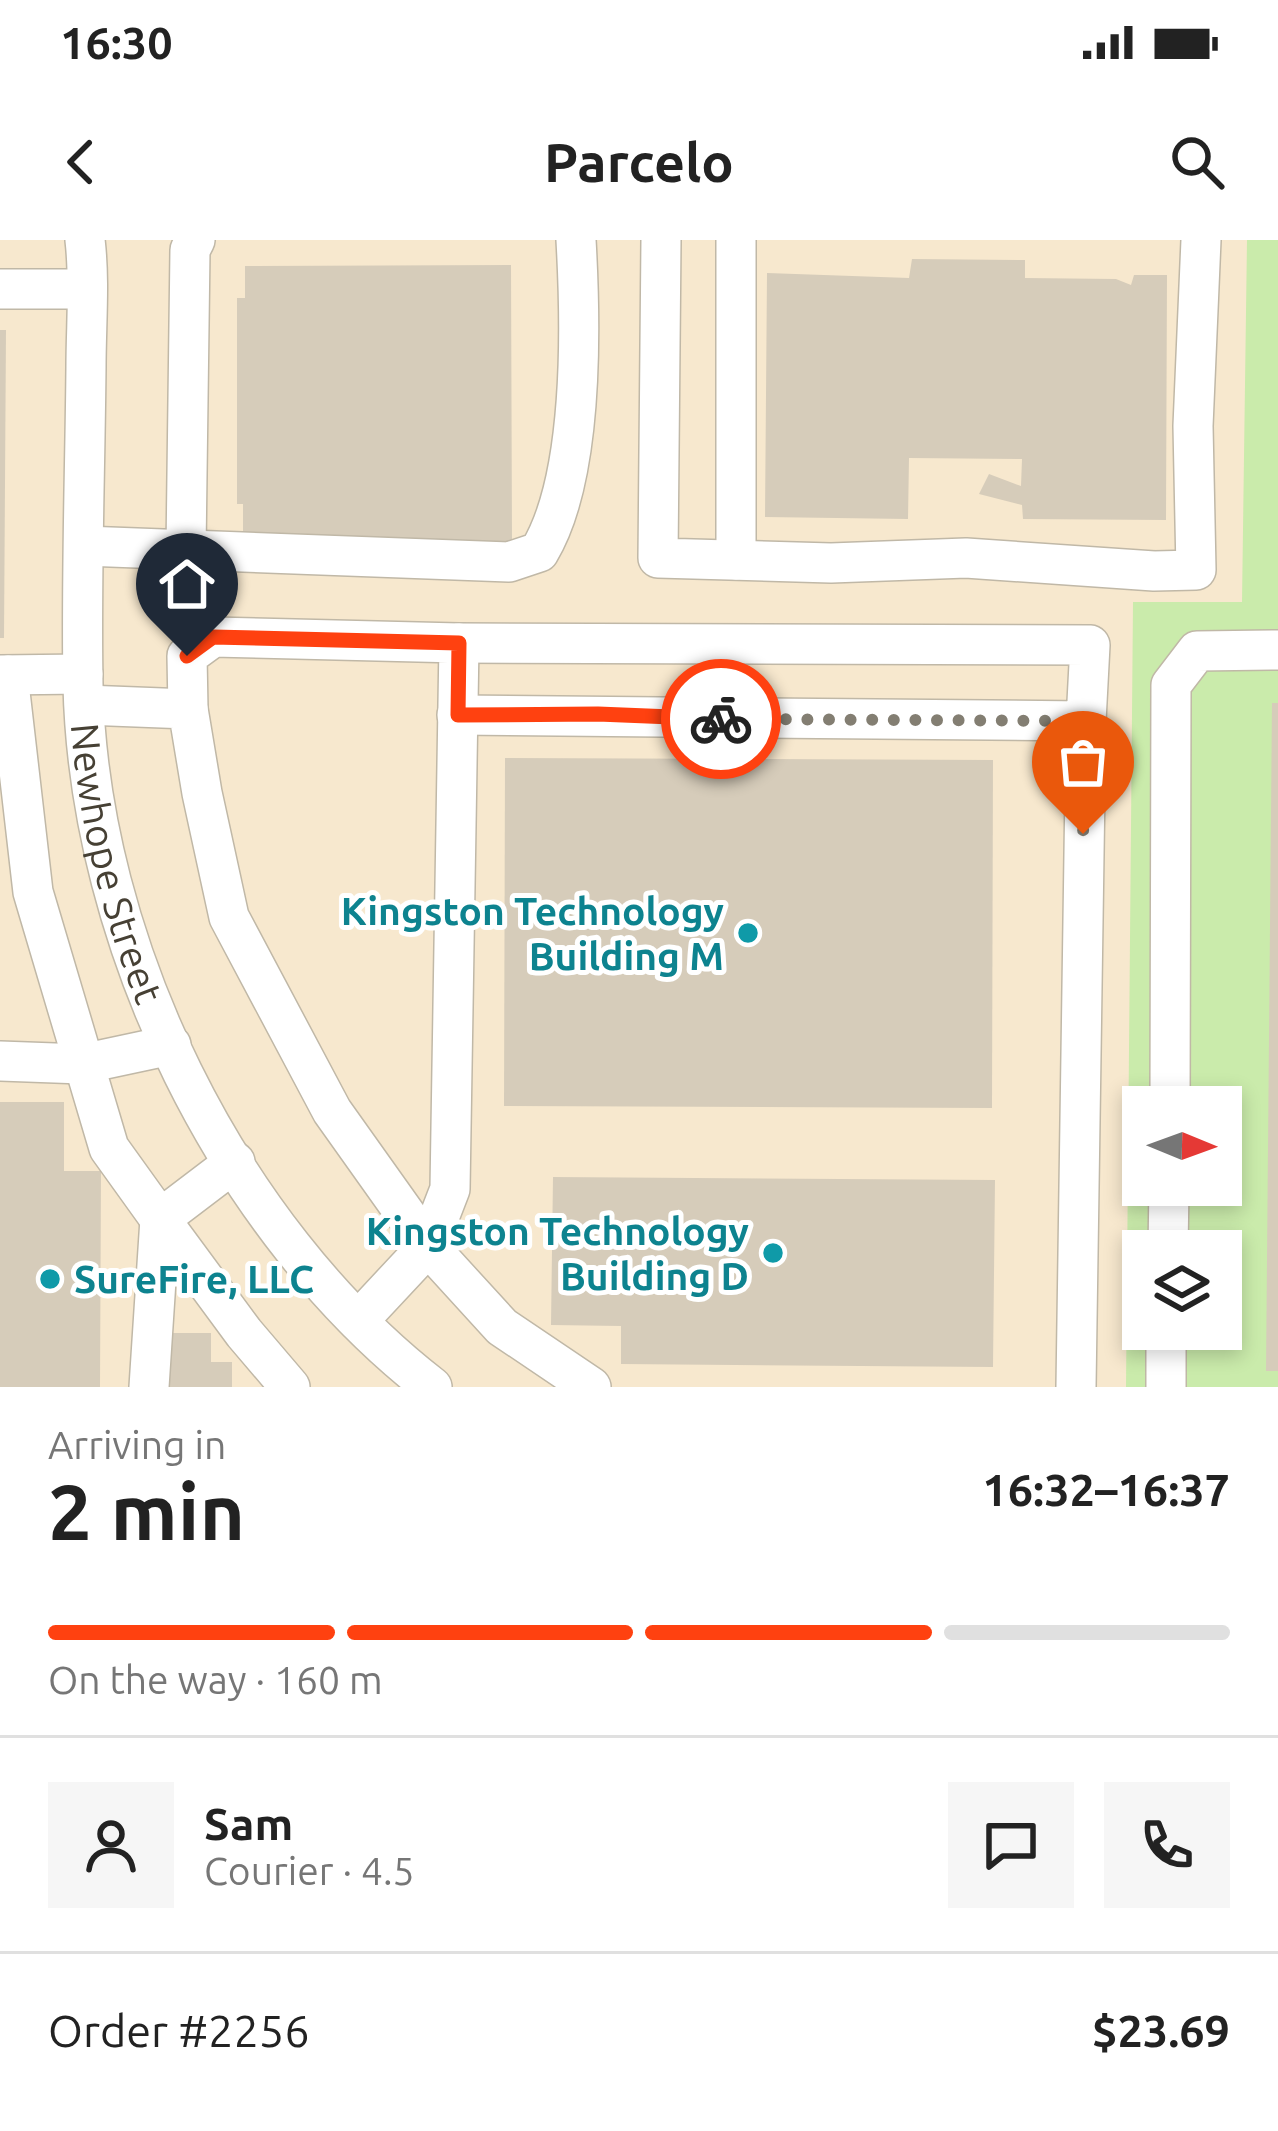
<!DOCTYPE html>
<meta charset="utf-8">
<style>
body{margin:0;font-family:Ubuntu,sans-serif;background:#f6f6f6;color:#222;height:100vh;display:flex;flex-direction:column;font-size:45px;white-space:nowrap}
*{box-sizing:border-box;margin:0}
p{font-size:39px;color:#767676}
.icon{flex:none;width:66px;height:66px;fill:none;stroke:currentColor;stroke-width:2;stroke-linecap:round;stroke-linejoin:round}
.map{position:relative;height:1147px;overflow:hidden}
.details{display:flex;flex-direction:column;background:#fff;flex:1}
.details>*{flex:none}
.needle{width:78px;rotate:91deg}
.fabs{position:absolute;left:1122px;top:846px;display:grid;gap:24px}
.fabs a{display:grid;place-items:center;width:120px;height:120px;border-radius:0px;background:#fff;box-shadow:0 6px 18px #0003;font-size:60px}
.pin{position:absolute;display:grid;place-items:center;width:102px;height:102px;color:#fff;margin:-123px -51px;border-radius:50% 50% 50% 0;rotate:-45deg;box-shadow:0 0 12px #0007}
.pin .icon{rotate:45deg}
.courier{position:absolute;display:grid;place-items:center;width:120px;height:120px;margin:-60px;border:9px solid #ff4110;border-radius:50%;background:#fff;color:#222;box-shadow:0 3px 15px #0007}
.head em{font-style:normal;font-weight:600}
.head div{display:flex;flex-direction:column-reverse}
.head{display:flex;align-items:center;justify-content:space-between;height:204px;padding:0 48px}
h1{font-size:78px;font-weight:600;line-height:90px}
.bar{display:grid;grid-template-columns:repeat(4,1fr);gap:18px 12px;align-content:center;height:144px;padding:0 48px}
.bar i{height:15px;border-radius:9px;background:#e0e0e0}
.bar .active{background:#ff4110}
.bar p{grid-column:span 4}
.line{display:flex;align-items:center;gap:30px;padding:0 48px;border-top:3px solid #e0e0e0}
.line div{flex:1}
.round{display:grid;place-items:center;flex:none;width:126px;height:126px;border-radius:0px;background:#f6f6f6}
.status{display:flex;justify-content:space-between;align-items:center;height:84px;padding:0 60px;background:#fff;direction:ltr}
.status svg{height:33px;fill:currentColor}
header{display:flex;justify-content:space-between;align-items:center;height:156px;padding:0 48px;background:#fff;font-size:54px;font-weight:600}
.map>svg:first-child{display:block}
</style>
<div class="status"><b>16:30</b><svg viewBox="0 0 49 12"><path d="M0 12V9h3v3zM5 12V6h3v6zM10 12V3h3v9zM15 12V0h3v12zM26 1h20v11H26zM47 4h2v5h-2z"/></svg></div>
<header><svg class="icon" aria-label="back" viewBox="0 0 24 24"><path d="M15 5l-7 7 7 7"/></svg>Parcelo<svg class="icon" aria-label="search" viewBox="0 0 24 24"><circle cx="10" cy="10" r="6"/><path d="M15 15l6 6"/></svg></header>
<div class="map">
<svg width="1278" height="1147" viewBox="0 0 1278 1147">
<rect width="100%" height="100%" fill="#f4f0e5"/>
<path fill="#f7e8ce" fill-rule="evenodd" d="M 0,0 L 1278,0 L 1278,1147 L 0,1147 ZM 1143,867 L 1221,867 L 1221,945 L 1143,945 ZM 1143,1011 L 1221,1011 L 1221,1089 L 1143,1089 Z"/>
<path fill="#caebab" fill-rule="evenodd" d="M 1247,0 L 1278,0 L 1278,1147 L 1126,1147 L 1133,362 L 1242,362 ZM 1143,867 L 1221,867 L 1221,945 L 1143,945 ZM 1143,1011 L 1221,1011 L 1221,1089 L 1143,1089 Z"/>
<g fill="#d6ccba">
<path d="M 912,19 L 1025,20 L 1025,38 L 1116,39 L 1131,45 L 1134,35 L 1167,35 L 1166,280 L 1023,279 L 1022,265 L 979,254 L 989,234 L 1021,246 L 1022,219 L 909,218 L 908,279 L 765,277 L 767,33 L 909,38 Z"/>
<path d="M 511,25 L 512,302 L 267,303 L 267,293 L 243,292 L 243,264 L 237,264 L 237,58 L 245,58 L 245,26 Z"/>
<path d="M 0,90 L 6,90 L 4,398 L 0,398 Z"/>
<path d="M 1272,463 L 1278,463 L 1278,1131 L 1266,1131 Z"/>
<path d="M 505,518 L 993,520 L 992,868 L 504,866 Z"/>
<path d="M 0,862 L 64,862 L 64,931 L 101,931 L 100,1147 L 0,1147 Z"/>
<path d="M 553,937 L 995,940 L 993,1127 L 621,1124 L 621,1086 L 551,1085 Z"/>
<path d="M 162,1093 L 211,1093 L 211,1122 L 232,1122 L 232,1147 L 162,1147 Z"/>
</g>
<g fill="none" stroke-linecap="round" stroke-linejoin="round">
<defs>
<g id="minor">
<path id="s1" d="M 85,0 C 90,42 86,85 86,127 C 85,233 81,339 83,445 C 89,703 227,988 432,1147"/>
<path d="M 661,0 L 658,318 L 831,323 L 966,318 L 1154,331 L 1196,330 L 1193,186 L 1201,0"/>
<path d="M 736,0 L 736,320"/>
<path d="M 0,49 L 86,49"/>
<path d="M 84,306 L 509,322 L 539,312 C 584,238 581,87 576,0"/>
<path d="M 186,310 L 190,10 L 195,0"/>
<path d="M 0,435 L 83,434"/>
<path d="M 8,435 L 33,652 L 109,908 L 160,979 L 235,922"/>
<path d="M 85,465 L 188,469 L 202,553 L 229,677 L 332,871 L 428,1006 L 502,1087 L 591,1147"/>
<path d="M 188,469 L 187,416 L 213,397 L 459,403 L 450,949 L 428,1006 L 358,1081"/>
<path d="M 457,475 L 1086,481 L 1090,405 L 459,403"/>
<path d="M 0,821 L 82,824 L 171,805"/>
<path d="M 1170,867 L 1171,445 L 1197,411 L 1278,410"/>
<path d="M 1168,1011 L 1169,945"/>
<path d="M 149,1147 L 160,979 L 244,1093 L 290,1147"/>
<path d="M 1076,1147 L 1086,481"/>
<path d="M 1166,1147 L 1166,1089"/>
</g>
</defs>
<use href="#minor" stroke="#c0b8a7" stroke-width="42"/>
<use href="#minor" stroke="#fff" stroke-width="39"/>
</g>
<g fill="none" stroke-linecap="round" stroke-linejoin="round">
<path stroke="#837e72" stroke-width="12" stroke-dasharray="0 21.6" d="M 721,479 L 1087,481 L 1083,594"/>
<path stroke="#ff4110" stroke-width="15" d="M 187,416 L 213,397 L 459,403 L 458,475 L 598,474 L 721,479"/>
</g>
<g fill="#0f9aa8" stroke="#fff" stroke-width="4.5">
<circle cx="748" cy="693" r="12"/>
<circle cx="773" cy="1013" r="12"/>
<circle cx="50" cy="1039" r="12"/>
</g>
<g text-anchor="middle" stroke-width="10" stroke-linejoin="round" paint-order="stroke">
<g font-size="39" fill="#464034" stroke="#fff">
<text dy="14" stroke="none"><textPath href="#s1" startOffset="627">Newhope Street</textPath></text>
</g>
<g font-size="39" font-weight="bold" fill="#0d838f" stroke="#fff" text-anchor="end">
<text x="724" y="685">Kingston Technology<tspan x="724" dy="45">Building M</tspan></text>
<text x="749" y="1005">Kingston Technology<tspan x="749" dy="45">Building D</tspan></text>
<text x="74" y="1053" text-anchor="start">SureFire, LLC</text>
</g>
</g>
</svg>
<div class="fabs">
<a><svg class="needle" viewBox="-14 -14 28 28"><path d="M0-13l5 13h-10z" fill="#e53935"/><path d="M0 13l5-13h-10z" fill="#767676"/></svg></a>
<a><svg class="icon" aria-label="layers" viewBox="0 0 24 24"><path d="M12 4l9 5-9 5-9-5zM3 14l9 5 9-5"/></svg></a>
</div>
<div class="pin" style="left:1083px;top:594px;background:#ea580c"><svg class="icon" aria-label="bag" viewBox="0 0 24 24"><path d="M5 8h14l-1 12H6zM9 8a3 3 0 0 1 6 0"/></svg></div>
<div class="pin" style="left:187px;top:416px;background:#1f2937"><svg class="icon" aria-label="home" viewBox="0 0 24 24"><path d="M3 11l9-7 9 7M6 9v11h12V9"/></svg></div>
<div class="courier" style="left:721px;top:479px"><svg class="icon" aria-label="bike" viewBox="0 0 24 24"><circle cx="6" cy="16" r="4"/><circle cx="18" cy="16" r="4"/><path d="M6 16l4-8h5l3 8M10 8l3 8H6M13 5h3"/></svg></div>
</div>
<section class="details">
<div class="head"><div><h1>2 min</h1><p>Arriving in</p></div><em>16:32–16:37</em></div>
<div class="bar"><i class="active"></i><i class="active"></i><i class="active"></i><i></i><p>On the way · 160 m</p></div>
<div class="line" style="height:216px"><a class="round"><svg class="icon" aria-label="person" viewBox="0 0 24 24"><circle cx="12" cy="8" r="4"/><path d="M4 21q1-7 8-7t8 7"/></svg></a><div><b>Sam</b><p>Courier · 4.5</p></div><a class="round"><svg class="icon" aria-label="chat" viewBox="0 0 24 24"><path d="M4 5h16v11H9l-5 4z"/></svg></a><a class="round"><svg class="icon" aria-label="phone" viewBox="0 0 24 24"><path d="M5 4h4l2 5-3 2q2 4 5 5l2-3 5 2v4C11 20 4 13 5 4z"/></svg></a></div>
<div class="line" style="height:156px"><div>Order #2256</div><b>$23.69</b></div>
</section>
